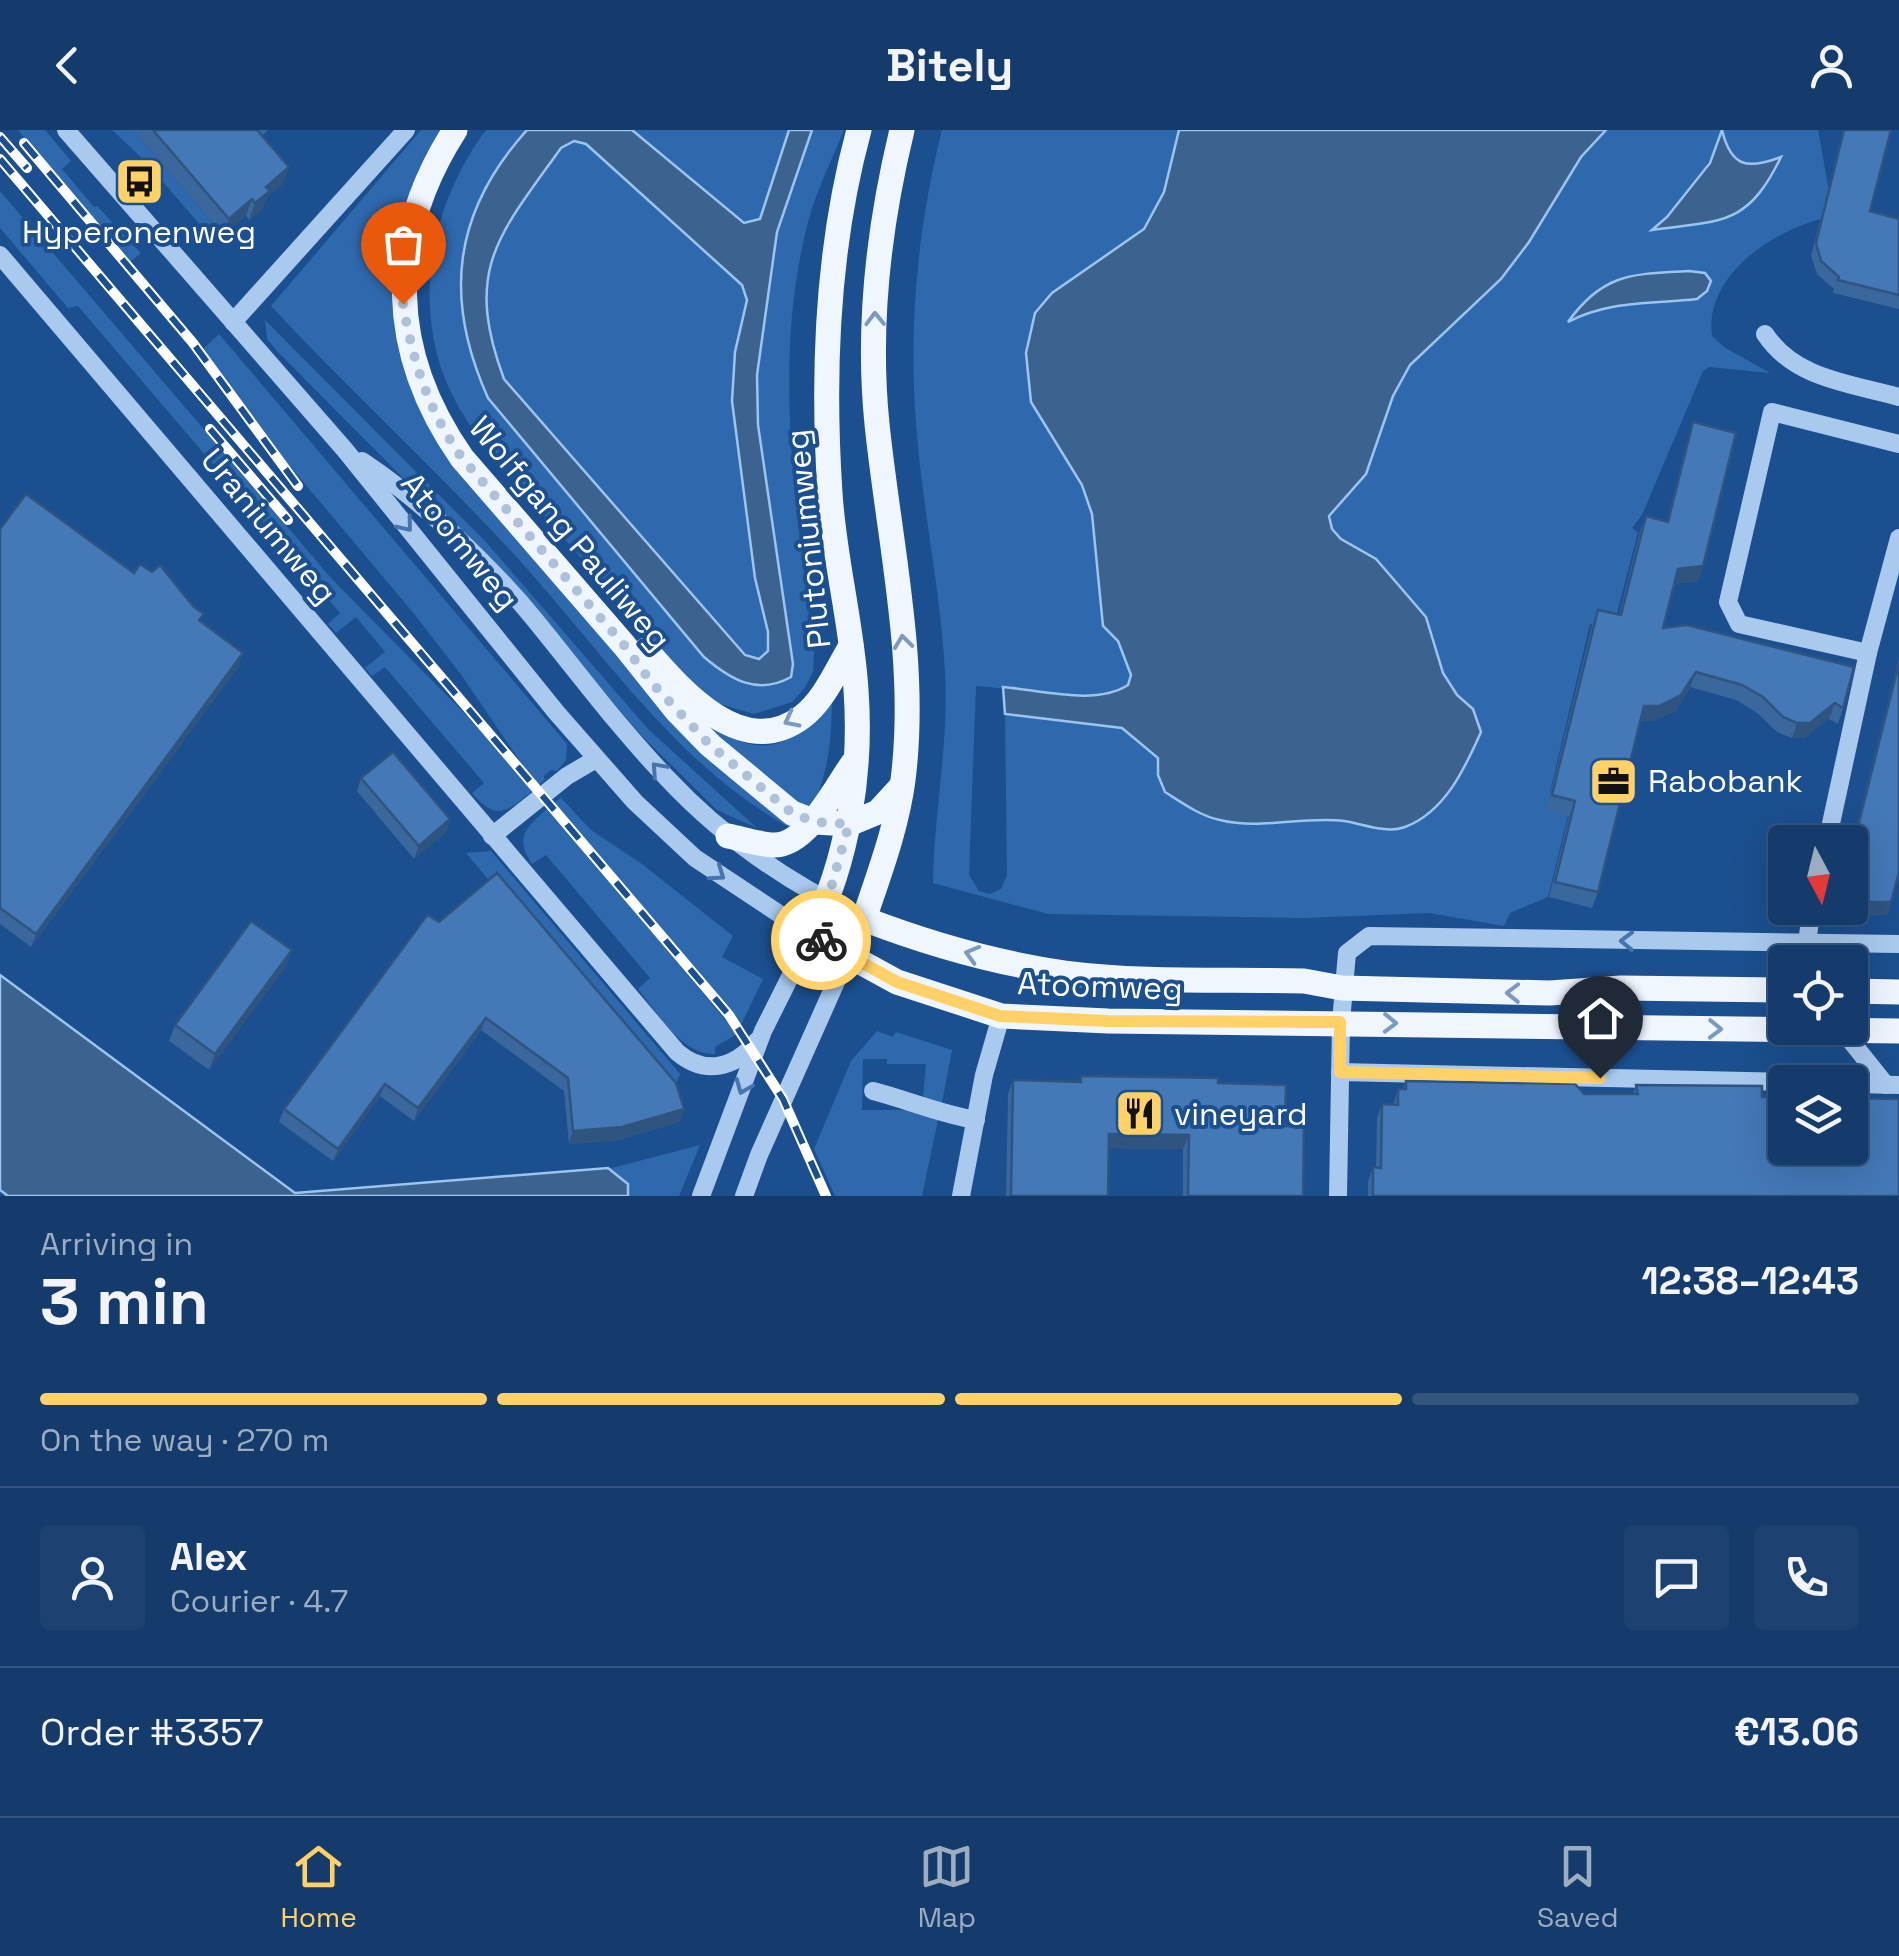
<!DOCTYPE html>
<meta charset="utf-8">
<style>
body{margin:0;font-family:"Space Grotesk",sans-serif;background:#1d4271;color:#f1f3f6;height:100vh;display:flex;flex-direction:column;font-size:38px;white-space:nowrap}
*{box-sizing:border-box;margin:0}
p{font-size:32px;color:#9dadc1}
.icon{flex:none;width:55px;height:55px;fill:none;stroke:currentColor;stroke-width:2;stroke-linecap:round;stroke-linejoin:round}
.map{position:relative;height:1066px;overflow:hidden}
.side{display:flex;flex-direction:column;background:#143b6b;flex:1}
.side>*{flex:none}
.needle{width:65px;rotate:173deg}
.tools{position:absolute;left:1768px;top:695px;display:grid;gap:20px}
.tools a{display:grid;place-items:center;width:100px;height:100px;border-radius:10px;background:#143b6b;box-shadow:0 10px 40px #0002,0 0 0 2px #33557e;font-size:50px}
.pin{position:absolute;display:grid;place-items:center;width:85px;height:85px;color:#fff;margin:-102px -42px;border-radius:50% 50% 50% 0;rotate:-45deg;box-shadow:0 0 10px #0007}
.pin .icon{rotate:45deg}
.courier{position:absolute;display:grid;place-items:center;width:100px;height:100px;margin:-50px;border:8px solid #ffd166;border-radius:50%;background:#fff;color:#222;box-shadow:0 2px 12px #0007}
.head em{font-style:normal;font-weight:700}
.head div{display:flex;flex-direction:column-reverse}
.head{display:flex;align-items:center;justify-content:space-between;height:170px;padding:0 40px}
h1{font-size:65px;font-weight:700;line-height:75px}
.bar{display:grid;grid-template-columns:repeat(4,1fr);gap:15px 10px;align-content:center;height:120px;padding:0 40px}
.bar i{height:12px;border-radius:8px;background:#33557e}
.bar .selected{background:#ffd166}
.bar p{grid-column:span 4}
.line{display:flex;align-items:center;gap:25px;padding:0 40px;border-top:2px solid #33557e}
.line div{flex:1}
.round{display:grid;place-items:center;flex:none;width:105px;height:105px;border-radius:10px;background:#1d4271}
header{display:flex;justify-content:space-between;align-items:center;height:130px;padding:0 40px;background:#143b6b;font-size:45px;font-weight:700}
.dock{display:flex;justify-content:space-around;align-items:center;height:140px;border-top:2px solid #33557e;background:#143b6b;font-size:28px;color:#9dadc1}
.dock a{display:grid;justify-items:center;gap:5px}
.dock .selected{color:#ffd166}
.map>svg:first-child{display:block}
</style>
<header><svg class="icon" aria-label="back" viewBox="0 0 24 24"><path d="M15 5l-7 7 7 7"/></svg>Bitely<svg class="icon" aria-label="person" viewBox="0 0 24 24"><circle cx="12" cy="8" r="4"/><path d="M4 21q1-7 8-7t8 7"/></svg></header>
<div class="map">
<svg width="1899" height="1066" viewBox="0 0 1899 1066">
<rect width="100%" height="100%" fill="#1b4f8f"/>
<g fill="#2e69ad" fill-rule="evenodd">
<path d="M 18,0 L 45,0 L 71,31 L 62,39 L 94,77 L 97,76 L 141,123 L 129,133 Z"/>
<path d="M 112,0 L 133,0 L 223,105 L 214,111 L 144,30 Z"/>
<path d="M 421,0 L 447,0 L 403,97 L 436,306 L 798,694 L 790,698 C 674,634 599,516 511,421 C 433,337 349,260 271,176 Z"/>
<path d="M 486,0 L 527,0 L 492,46 L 472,87 L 460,163 L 475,239 L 704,527 L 732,548 L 793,534 L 758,295 L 757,245 L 777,102 L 812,0 L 844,0 C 832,30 816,61 808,92 C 771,235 797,379 814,523 L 813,542 L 804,559 L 792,572 L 754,584 L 716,573 L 674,535 L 489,322 C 472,299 456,276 445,249 C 413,165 433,71 486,0 Z"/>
<path d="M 632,0 L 789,0 L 760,89 L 744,93 Z"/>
<path d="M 942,0 L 1179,0 L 1164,63 L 1144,99 L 1052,163 L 1035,183 L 1026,223 L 1031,272 L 1082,355 L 1092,384 L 1103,496 L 1118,511 L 1131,546 L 1128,555 C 1094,576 1017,558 976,556 L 969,745 L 979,761 L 990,764 L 1001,759 L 1007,745 L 1005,584 L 1123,598 L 1158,628 L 1158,645 L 1310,691 L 1342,691 L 1384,699 L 1481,603 L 1473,579 L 1457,565 L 1443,543 L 1426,487 L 1376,429 L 1341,409 L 1332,399 L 1329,386 L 1366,344 L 1393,266 L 1410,235 L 1501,149 L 1529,112 L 1581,27 L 1606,0 L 1818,0 L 1830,66 L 1824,88 C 1773,101 1704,145 1712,206 L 1724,217 L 1770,243 L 1709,237 L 1703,241 L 1642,385 L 1632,398 L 1638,402 L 1613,499 L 1590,494 L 1550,662 L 1572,669 L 1548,767 L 1510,783 L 1504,796 L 1429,783 L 1305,788 L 1048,784 L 933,753 C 934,682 949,613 945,542 C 941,466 925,391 918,316 C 907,210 916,103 942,0 ZM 1723,1 C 1728,38 1750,39 1780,28 L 1654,99 C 1685,73 1708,38 1723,1 ZM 1625,147 L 1697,169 C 1654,174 1610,169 1571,191 Z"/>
<path d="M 574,11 L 586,14 L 742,155 L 747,170 L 735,222 L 732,271 L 755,448 L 768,502 L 768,521 L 759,529 L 745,525 L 504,249 C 464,138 499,105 561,17 Z"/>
<path d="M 0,61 L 331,448 L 469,588 L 533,660 C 508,682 496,692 472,663 L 484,653 L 385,537 L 372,546 L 365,538 L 385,522 L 356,487 L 336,503 L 328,494 L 340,483 L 78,176 L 68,178 L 0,98 Z"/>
<path d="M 265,190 L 485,411 L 648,599 L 757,698 L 717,680 L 641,605 L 537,483 L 277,221 L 267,209 Z"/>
<path d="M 219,204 L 567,614 L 566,630 L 557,641 L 551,640 L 544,646 L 545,650 L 537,656 L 462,546 L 415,485 L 253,292 L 203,219 Z"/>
<path d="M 832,566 C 832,609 828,645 810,685 L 734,628 L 696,583 C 752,631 790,626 832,566 Z"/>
<path d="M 561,668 L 591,700 L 642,734 L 733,806 L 722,827 L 763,849 L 741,895 L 554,673 Z"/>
<path d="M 548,678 L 737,904 L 715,917 L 715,924 C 681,925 658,883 638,859 L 650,848 L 546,725 L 532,734 C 514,706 526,698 548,678 Z"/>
<path d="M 491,721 L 680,944 L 671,966 L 466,723 Z"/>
<path d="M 877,901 L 893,907 L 896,902 L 952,920 L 941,978 L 923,968 L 926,934 L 887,934 L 887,929 L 863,929 L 862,980 L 912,980 L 938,990 L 922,1066 L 835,1066 L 814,1019 L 851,931 Z"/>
<path d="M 700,1015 L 679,1066 L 628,1066 L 628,1054 L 608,1039 Z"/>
</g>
<g fill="#3c6290" stroke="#9cc4f0" stroke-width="2.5" fill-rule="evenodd">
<path d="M 527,0 L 632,0 L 744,93 L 760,89 L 789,0 L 812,0 L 777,102 L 757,245 L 758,295 L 793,534 L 791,547 C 757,566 730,549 704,527 L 488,268 C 443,168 453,82 527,0 ZM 574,11 L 586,14 L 742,155 L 747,170 L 735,222 L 732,271 L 755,448 L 768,502 L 768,521 L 759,529 L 745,525 L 504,249 C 463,139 499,105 561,18 Z"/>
<path d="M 1179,0 L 1606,0 L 1581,27 L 1529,112 L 1501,149 L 1410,235 L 1393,266 L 1366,344 L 1329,386 L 1332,399 L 1341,409 L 1376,429 L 1426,487 L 1443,543 L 1457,565 L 1473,579 L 1481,602 C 1465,638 1445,682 1405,697 C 1386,704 1364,694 1344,691 C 1303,686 1260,700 1220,690 C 1200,686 1181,672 1165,662 L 1158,645 L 1158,628 L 1122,598 L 1005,584 L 1003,557 C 1040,560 1096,576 1128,555 L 1131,545 L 1118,511 L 1103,496 L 1092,384 L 1082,355 L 1031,272 L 1026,223 L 1035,183 L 1052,163 L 1144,99 L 1164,62 Z"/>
<path d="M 1722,0 C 1731,37 1747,40 1781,27 C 1747,97 1722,90 1652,100 L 1667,87 L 1710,33 Z"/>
<path d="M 1689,141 L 1705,143 L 1711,151 L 1707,161 L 1697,169 C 1653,174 1609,170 1568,192 C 1603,143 1632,144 1689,141 Z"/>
<path d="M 0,845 L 295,1063 L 608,1038 L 628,1054 L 628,1066 L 8,1066 L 0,1060 Z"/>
</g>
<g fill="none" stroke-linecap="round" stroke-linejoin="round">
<g stroke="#a9c9ee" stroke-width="18">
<path d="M 66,0 L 345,320 L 556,582 L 635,672 L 695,728 L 811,805 L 763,901 L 701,1066"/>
<path d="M 0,125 L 677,922 C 705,946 735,938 757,911"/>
<path d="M 233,192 L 406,0"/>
<path d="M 1765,204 C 1795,249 1849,253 1899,267"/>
<path d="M 362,331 C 421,370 490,435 535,490 C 579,544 619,598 667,648 C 723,708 790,754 864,789 L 759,1025 L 744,1066"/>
<path d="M 1868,523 L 1739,494 L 1728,472 L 1772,282 L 1899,314"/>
<path d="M 492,706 L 567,646 L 596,629"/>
<path d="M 1827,712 L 1868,523 L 1899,408"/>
<path d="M 1804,832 L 1812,778"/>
<path d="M 1842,900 L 1886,955"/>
<path d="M 1340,942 L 1786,952"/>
<path d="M 1850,954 L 1899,955"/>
<path d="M 873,961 C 908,970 940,984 976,990"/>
<path d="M 961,1066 L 984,945 L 1001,886"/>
<path d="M 1338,1066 L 1341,892 L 1347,823 L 1369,806 L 1899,814"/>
</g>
<g stroke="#f0f6ff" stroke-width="25">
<path d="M 455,0 C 385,109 388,222 462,328 L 624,515 L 676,580 L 710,615 L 792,683 L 815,692 L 849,694 L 878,682 L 900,658"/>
<path d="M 859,0 C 827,117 822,242 830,363 C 834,429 852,494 856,560 C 862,643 848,730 811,805 L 897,852 L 1001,886 L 1108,891 L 1899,901"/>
<path d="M 902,0 C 879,95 867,196 877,294 C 889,411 918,532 903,650 C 897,697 879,744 864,789 C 929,814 995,833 1065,843 C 1143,853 1225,849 1304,851 L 1342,858 L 1550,863 L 1621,858 L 1785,860"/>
<path d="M 646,520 C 681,560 742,632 802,587 C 824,571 837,539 851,516"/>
<path d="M 728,706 C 743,709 760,715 775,715 C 808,714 835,658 853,633"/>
<path d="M 1850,861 L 1899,862"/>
</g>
<defs>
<g id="rail">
<path d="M 0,7 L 27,38"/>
<path d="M 24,13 L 193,213 L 298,356"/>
<path d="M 0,29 L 729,885 L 783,969 L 826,1066"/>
<path d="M 210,299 L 288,390"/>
</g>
</defs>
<use href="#rail" stroke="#fff" stroke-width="10"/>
<use href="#rail" stroke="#1b4f8f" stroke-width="6" stroke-dasharray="19" stroke-linecap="butt"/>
</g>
<g fill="#3a679d">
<path d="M 133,0 L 268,0 L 262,6 L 283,54 L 267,67 L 263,78 L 249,90 L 246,85 L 223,105 Z"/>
<path d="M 1843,0 L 1891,0 L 1870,81 L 1899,89 L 1899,179 L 1833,163 L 1834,159 L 1817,144 L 1811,126 Z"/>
<path d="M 1693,292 L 1703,436 L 1698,451 L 1674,454 L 1663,498 L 1687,495 L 1843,578 L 1838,594 L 1829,589 L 1804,608 L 1792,608 L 1777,602 L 1757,583 L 1736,570 L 1690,557 L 1676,581 L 1654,591 L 1640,591 L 1598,762 L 1592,778 L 1549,767 L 1569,686 L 1546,681 L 1592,495 L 1598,480 L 1619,485 L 1640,401 L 1646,386 L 1667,391 L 1688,308 Z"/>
<path d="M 0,399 L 201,492 L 239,536 L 31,817 L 0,794 Z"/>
<path d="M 1899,528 L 1899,742 L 1891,772 L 1887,785 L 1834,784 L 1836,778 L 1850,778 L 1850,723 Z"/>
<path d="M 361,648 L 450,689 L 446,702 L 414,729 L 357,661 Z"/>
<path d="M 425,788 L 684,979 L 679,992 L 618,1010 L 569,1014 L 564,961 L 481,900 L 414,991 L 380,966 L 333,1031 L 279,992 L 284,979 Z"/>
<path d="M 292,820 L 286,836 L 209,940 L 169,911 L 175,895 Z"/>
<path d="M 1081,946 L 1218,953 L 1285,996 L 1303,1066 L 1183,1066 L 1183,1019 L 1108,1018 L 1108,1066 L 1006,1066 L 1008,964 L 1013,950 L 1079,951 Z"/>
<path d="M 1406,951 L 1584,964 L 1633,964 L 1636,955 L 1762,967 L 1899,1066 L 1368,1066 L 1368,1051 L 1373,1037 L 1376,1037 L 1377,988 L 1382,974 L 1393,975 L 1398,959 L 1403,959 Z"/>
</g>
<g fill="#305480">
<path d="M 289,37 L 283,54 L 267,67 L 263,78 L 249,90 L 255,73 L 266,57 Z"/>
<path d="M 252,69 L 246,85 L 223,105 L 229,89 Z"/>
<path d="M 1703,436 L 1698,451 L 1672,454 L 1678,439 Z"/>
<path d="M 243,523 L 239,536 L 31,817 L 36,804 Z"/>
<path d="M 1696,542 L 1690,557 L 1676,581 L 1654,591 L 1638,591 L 1644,576 Z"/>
<path d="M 1835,573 L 1829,589 L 1804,608 L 1792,608 L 1797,593 Z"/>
<path d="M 450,689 L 446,702 L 414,729 L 419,716 Z"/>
<path d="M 1850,772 L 1891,772 L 1887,785 L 1834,784 L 1837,778 L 1850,778 Z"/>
<path d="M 292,820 L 286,836 L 209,940 L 215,924 Z"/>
<path d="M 486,888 L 481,900 L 414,991 L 418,978 Z"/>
<path d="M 385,954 L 380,966 L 333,1031 L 338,1019 Z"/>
<path d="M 684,979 L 679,992 L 618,1010 L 569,1014 L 573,1001 Z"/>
<path d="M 1109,1004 L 1189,1005 L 1183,1019 L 1104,1018 Z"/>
</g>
<g fill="#4478b7" stroke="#305480" stroke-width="2.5">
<path d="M 153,0 L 257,0 L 289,37 L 266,57 L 270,61 L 255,73 L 252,69 L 229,89 Z"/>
<path d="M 1844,0 L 1891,0 L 1870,81 L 1899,89 L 1899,165 L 1838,150 L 1839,147 L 1821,131 L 1816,113 Z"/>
<path d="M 1693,292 L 1736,303 L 1703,436 L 1678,439 L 1663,498 L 1687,495 L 1854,537 L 1843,578 L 1835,573 L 1810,593 L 1797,593 L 1783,587 L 1763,567 L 1742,555 L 1696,542 L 1681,565 L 1659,576 L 1644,576 L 1598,762 L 1555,752 L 1575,671 L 1552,665 L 1598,480 L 1621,485 L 1646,386 L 1668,392 Z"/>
<path d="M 26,364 L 134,443 L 140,434 L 152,442 L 160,435 L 193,476 L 204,484 L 199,490 L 243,523 L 36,804 L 0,778 L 0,399 Z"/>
<path d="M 1899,533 L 1899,742 L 1891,772 L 1850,772 L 1850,728 Z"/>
<path d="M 393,622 L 450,689 L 419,716 L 361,648 Z"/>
<path d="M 497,743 L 676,953 L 684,979 L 622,997 L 573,1001 L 568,948 L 486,888 L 418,978 L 385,954 L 338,1019 L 284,979 L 425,788 L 428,785 L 439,792 Z"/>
<path d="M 251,791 L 292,820 L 215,924 L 175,895 Z"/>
<path d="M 1081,946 L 1218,948 L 1218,953 L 1286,955 L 1285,996 L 1304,997 L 1303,1066 L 1188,1066 L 1189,1005 L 1109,1004 L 1108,1066 L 1011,1066 L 1013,950 L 1081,952 Z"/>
<path d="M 1406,951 L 1575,954 L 1584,964 L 1638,964 L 1636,955 L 1762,956 L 1762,967 L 1785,967 L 1785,1018 L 1850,1018 L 1850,968 L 1899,969 L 1899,1066 L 1373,1066 L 1373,1037 L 1381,1038 L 1382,974 L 1398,975 L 1398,959 L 1406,959 Z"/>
</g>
<defs><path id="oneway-chevron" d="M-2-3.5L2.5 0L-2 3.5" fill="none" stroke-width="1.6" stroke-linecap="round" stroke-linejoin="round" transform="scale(2.5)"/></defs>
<g stroke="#7b9ac1">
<use href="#oneway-chevron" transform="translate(875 189) rotate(-91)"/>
<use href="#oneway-chevron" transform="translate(903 512) rotate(-97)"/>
<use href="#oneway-chevron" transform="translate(791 590) rotate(153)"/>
<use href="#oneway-chevron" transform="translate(972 824) rotate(-164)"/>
<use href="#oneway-chevron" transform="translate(1513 863) rotate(-179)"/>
<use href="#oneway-chevron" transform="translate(1390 893) rotate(1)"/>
<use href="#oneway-chevron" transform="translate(1715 899) rotate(1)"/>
</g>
<g stroke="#4674ac">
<use href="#oneway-chevron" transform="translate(406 395) rotate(51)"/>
<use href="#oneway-chevron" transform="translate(658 639) rotate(-132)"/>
<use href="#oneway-chevron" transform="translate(718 744) rotate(35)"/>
<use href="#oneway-chevron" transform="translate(1627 811) rotate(-179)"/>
<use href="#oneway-chevron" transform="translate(743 957) rotate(112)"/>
</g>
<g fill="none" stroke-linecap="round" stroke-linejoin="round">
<path stroke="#afc1d8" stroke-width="10" stroke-dasharray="0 18" d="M 403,174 C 413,232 428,280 462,328 L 624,515 L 651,552 L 710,615 L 792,683 L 815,692 L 849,694 L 827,772 L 811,804 L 821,810"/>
<path stroke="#ffd166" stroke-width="12" d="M 821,810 L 897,852 L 1000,886 L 1108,891 L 1340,892 L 1340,942 L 1600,948"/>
</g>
<defs>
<symbol id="bus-square" viewBox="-11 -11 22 22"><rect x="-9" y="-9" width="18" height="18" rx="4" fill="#ffd166" stroke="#1b4f8f"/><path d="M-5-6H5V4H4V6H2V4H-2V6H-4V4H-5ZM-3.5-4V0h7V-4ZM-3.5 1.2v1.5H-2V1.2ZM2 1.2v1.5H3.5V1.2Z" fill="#111"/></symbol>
<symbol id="office-square" viewBox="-11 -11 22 22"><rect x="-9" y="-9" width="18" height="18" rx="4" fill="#ffd166" stroke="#1b4f8f"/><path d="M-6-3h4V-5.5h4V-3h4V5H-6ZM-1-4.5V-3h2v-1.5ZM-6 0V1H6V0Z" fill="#111"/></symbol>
<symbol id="restaurant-square" viewBox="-11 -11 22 22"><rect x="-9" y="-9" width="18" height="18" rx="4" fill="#ffd166" stroke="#1b4f8f"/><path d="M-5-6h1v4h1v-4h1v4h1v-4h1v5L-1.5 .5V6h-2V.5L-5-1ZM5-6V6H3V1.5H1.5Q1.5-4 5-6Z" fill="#111"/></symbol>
</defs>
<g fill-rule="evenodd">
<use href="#bus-square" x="112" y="24" width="55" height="55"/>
<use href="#office-square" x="1586" y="624" width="55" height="55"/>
<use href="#restaurant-square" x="1112" y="956" width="55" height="55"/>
</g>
<g text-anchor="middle" stroke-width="8" stroke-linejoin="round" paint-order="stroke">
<g font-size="32" fill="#fff" stroke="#1b4f8f" text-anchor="start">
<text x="139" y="113" text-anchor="middle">Hyperonenweg</text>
<text x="1648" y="662">Rabobank</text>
<text x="1174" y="995">vineyard</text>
</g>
<g font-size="32" fill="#fff" stroke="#1b4f8f">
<text transform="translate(269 396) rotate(50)" y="11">Uraniumweg</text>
<text transform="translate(570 403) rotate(50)" y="11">Wolfgang Pauliweg</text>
<text transform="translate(808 409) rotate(-96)" y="11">Plutoniumweg</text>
<text transform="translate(460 411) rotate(51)" y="11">Atoomweg</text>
<text transform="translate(1100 856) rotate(2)" y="11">Atoomweg</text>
</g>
</g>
</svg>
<div class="tools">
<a><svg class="needle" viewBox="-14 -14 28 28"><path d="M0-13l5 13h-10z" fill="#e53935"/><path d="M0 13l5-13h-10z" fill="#9dadc1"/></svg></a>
<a><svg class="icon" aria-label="locate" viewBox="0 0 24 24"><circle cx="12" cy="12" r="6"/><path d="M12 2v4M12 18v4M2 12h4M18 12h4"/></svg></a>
<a><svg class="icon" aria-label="layers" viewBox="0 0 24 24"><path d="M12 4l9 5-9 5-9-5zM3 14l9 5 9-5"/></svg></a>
</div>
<div class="pin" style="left:403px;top:174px;background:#ea580c"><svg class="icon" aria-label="bag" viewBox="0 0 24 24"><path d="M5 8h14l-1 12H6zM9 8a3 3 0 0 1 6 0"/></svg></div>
<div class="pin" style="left:1600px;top:948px;background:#1f2937"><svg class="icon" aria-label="home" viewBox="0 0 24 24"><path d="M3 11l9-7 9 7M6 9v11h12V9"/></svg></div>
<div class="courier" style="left:821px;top:810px"><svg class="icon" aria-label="bike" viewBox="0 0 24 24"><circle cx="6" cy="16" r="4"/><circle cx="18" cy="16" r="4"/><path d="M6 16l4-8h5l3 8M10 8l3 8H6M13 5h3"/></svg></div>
</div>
<section class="side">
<div class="head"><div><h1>3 min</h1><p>Arriving in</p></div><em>12:38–12:43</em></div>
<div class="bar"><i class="selected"></i><i class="selected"></i><i class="selected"></i><i></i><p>On the way · 270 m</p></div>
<div class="line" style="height:180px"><a class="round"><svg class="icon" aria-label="person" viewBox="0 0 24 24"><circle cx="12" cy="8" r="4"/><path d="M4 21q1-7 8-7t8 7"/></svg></a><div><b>Alex</b><p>Courier · 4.7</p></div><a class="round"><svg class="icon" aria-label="chat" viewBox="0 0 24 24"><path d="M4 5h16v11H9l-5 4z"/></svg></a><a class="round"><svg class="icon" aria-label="phone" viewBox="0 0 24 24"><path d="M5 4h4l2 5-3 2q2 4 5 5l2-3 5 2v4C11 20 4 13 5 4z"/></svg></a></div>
<div class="line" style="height:130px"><div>Order #3357</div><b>€13.06</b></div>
</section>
<nav class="dock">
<a class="selected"><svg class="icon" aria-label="home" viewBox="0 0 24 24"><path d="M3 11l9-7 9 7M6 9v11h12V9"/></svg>Home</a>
<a><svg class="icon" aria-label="map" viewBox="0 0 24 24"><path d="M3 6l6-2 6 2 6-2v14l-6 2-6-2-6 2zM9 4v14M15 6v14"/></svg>Map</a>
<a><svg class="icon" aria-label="saved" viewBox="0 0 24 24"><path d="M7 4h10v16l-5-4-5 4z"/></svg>Saved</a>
</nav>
